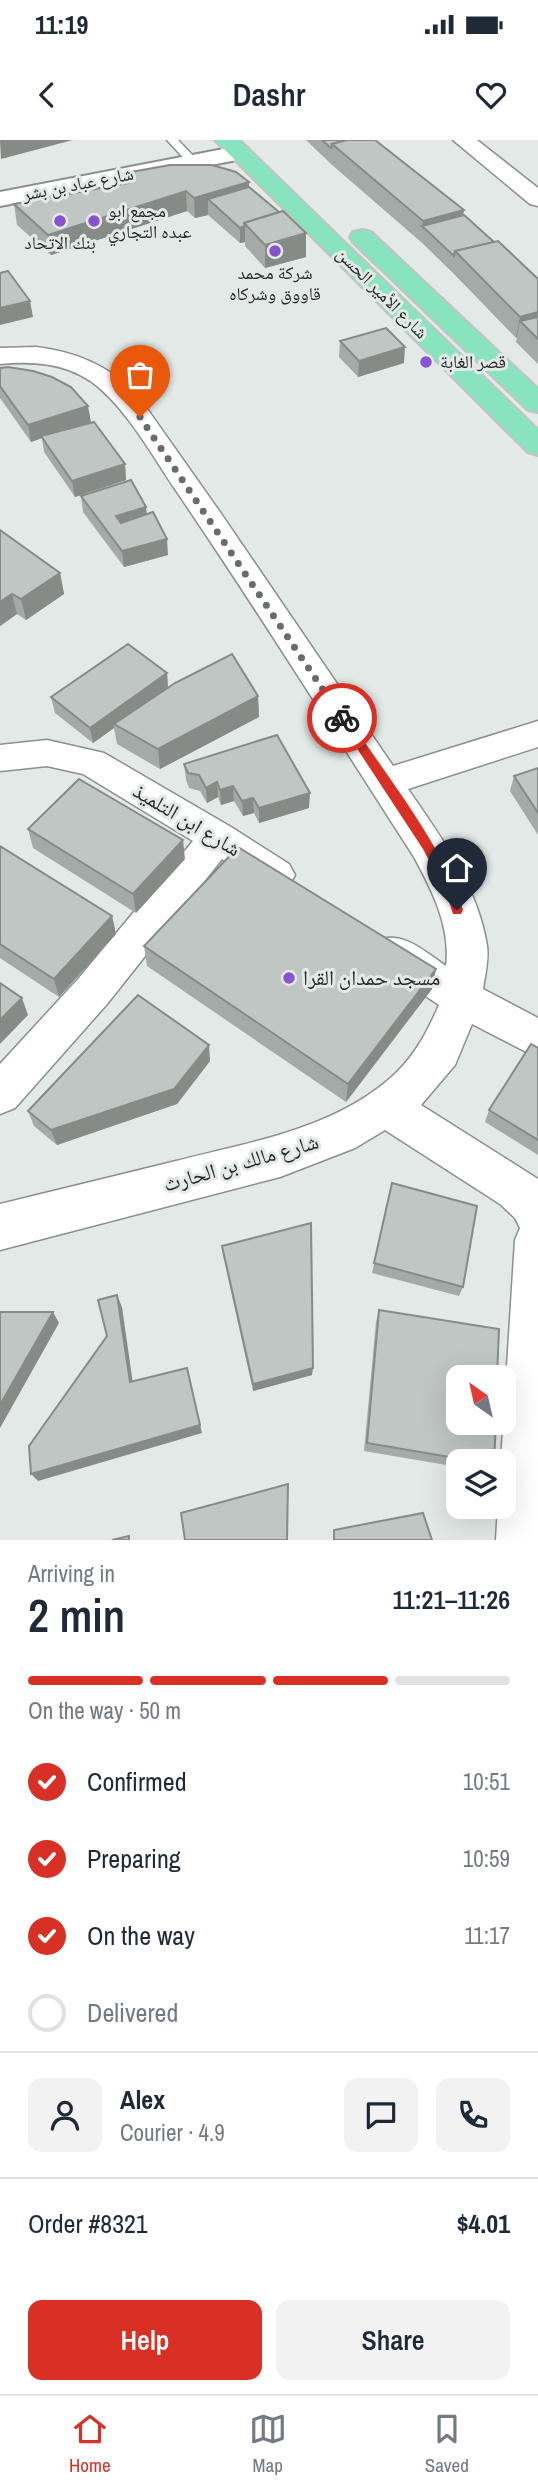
<!DOCTYPE html>
<meta charset="utf-8">
<style>
body{margin:0;font-family:"Archivo Narrow","Noto Naskh Arabic",sans-serif;background:#f2f2f3;color:#1f2937;height:100vh;display:flex;flex-direction:column;font-size:26px;white-space:nowrap}
*{box-sizing:border-box;margin:0}
p{font-size:23px;color:#747a83}
.icon{flex:none;width:38px;height:38px;fill:none;stroke:currentColor;stroke-width:2;stroke-linecap:round;stroke-linejoin:round}
.map{position:relative;height:1400px;overflow:hidden}
.side{display:flex;flex-direction:column;background:#fff;flex:1}
.side>*{flex:none}
.needle{width:46px;rotate:326deg}
.fabs{position:absolute;left:446px;top:1225px;display:grid;gap:14px}
.fabs a{display:grid;place-items:center;width:70px;height:70px;border-radius:14px;background:#fff;box-shadow:0 7px 28px #0002;font-size:35px}
.pin{position:absolute;display:grid;place-items:center;width:60px;height:60px;color:#fff;margin:-72px -30px;border-radius:50% 50% 50% 0;rotate:-45deg;box-shadow:0 0 7px #0007}
.pin .icon{rotate:45deg}
.courier{position:absolute;display:grid;place-items:center;width:70px;height:70px;margin:-35px;border:5px solid #d93025;border-radius:50%;background:#fff;color:#222;box-shadow:0 2px 9px #0007}
.headline em{font-style:normal;font-weight:600}
.headline div{display:flex;flex-direction:column-reverse}
.headline{display:flex;align-items:center;justify-content:space-between;height:119px;padding:0 28px}
h1{font-size:46px;font-weight:600;line-height:52px}
.bar{display:grid;grid-template-columns:repeat(4,1fr);gap:10px 7px;align-content:center;height:84px;padding:0 28px}
.bar i{height:9px;border-radius:5px;background:#e0e1e3}
.bar .selected{background:#d93025}
.bar p{grid-column:span 4}
.line{display:flex;align-items:center;gap:18px;padding:0 28px;border-top:2px solid #e0e1e3}
.line div{flex:1}
.round{display:grid;place-items:center;flex:none;width:74px;height:74px;border-radius:14px;background:#f2f2f3}
ol{padding:0 28px;list-style:none}
li{display:flex;align-items:center;gap:21px;height:77px}
li p{margin-inline-start:auto}
li .icon{padding:7px;border-radius:50%;background:#d93025;color:#fff;stroke-width:4}
li:last-child{color:#747a83}
li i{width:38px;height:38px;border:4px solid #e0e1e3;border-radius:50%}
.action{display:flex;gap:14px;margin-top:auto;padding:14px 28px}
.action a{flex:1;height:80px;border-radius:14px;background:#d93025;color:#fff;font-size:28px;font-weight:600;line-height:80px;text-align:center}
.action a+a{background:#f2f2f3;color:#1f2937}
.status{display:flex;justify-content:space-between;align-items:center;height:49px;padding:0 35px;background:#fff;direction:ltr}
.status svg{height:19px;fill:currentColor}
header{display:flex;justify-content:space-between;align-items:center;height:91px;padding:0 28px;background:#fff;font-size:32px;font-weight:600}
.tabs{display:flex;justify-content:space-around;align-items:center;height:98px;border-top:2px solid #e0e1e3;background:#fff;font-size:19px;color:#747a83}
.tabs a{display:grid;justify-items:center;gap:4px}
.tabs .selected{color:#d93025}
.map>svg:first-child{display:block}
</style>
<div class="status"><b>11:19</b><svg viewBox="0 0 49 12"><path d="M0 12V9h3v3zM5 12V6h3v6zM10 12V3h3v9zM15 12V0h3v12zM26 1h20v11H26zM47 4h2v5h-2z"/></svg></div>
<header><svg class="icon" aria-label="back" viewBox="0 0 24 24"><path d="M15 5l-7 7 7 7"/></svg>Dashr<svg class="icon" aria-label="heart" viewBox="0 0 24 24"><path d="M12 20l-8-8c-3-5 5-10 8-4 3-6 11-1 8 4z"/></svg></header>
<div class="map">
<svg width="538" height="1400" viewBox="0 0 538 1400">
<rect width="100%" height="100%" fill="#e2e9e6"/>
<g fill="none" stroke-linecap="round" stroke-linejoin="round">
<defs>
<path id="lane" d="M 167,0 L 178,0 L 197,20 L 197,24 L 189,24 Z"/>
<g id="street">
<path d="M 453,0 L 477,0 L 538,48 L 538,66 L 530,64 Z"/>
<path d="M 36,207 C 76,212 107,225 136,253 L 222,375 L 393,626 L 538,581 L 538,607 L 408,649 C 441,697 478,747 487,806 C 489,819 485,836 483,849 L 538,878 L 538,918 L 472,884 L 455,925 L 421,965 L 538,1039 L 538,1400 L 496,1400 L 498,1367 L 504,1367 L 504,1321 L 501,1321 L 515,1100 L 520,1088 L 515,1078 L 500,1064 L 385,990 L 355,1008 L 280,1037 L 0,1110 L 0,1064 C 59,1050 118,1035 176,1021 C 251,1002 339,988 397,932 C 417,912 428,890 439,865 L 378,824 L 372,812 L 378,800 C 404,791 425,812 446,826 C 451,787 432,750 414,717 C 336,596 260,474 179,355 C 154,319 127,268 92,242 C 64,223 33,221 0,224 L 0,208 Z"/>
<path d="M 47,600 L 104,613 L 231,687 L 289,724 L 295,735 L 289,746 C 264,755 243,733 222,719 L 107,864 L 15,968 L 0,974 L 0,924 L 79,838 L 193,701 L 83,634 L 47,626 L 0,631 L 0,605 Z"/>
</g>
<path id="secondary" d="M 239,6 L 247,8 L 250,13 L 247,18 L 0,66 L 0,52 Z"/>
<g id="highway">
<path d="M 215,0 L 239,0 L 538,290 L 538,315 L 528,312 Z"/>
<path d="M 362,90 L 371,92 L 538,249 L 538,272 L 528,270 L 353,102 L 350,97 L 353,92 Z"/>
</g>
</defs>
<use href="#lane" stroke="#89908d" stroke-width="3"/>
<use href="#street" stroke="#89908d" stroke-width="3"/>
<use href="#secondary" stroke="#89908d" stroke-width="4"/>
<use href="#highway" stroke="#c2c3c3" stroke-width="4"/>
<use href="#lane" fill="#fff" fill-rule="evenodd"/>
<use href="#street" fill="#fff" fill-rule="evenodd"/>
<use href="#secondary" fill="#fff" fill-rule="evenodd"/>
<use href="#highway" fill="#88e4be" fill-rule="evenodd"/>
</g>
<g fill="#a4aaa8">
<path d="M 306,0 L 375,0 L 494,102 L 538,139 L 538,224 L 516,202 L 517,197 L 516,198 L 452,132 L 421,102 L 331,24 Z"/>
<path d="M 120,34 L 249,42 L 249,47 L 306,117 L 265,128 L 245,106 L 245,102 L 240,103 L 208,75 L 195,78 L 187,71 L 51,115 L 17,85 L 14,64 L 121,44 Z"/>
<path d="M 340,201 L 404,223 L 358,237 L 339,217 Z"/>
<path d="M 0,228 L 91,282 L 80,286 L 125,324 L 126,340 L 75,357 L 44,312 L 42,298 L 31,302 L 0,258 Z"/>
<path d="M 81,356 L 147,375 L 168,415 L 124,427 L 83,372 Z"/>
<path d="M 0,390 L 60,433 L 64,454 L 26,480 L 17,474 L 0,486 Z"/>
<path d="M 167,533 L 168,547 L 258,556 L 259,577 L 160,629 L 117,604 L 114,588 L 93,603 L 55,573 L 51,557 Z"/>
<path d="M 184,624 L 309,668 L 259,683 L 254,673 L 243,676 L 234,661 L 221,665 L 218,657 L 207,663 L 200,651 L 189,648 L 186,640 Z"/>
<path d="M 538,628 L 538,695 L 510,651 L 514,636 Z"/>
<path d="M 28,689 L 185,719 L 136,773 L 33,708 Z"/>
<path d="M 0,706 L 112,776 L 116,794 L 59,857 L 0,818 Z"/>
<path d="M 144,806 L 436,829 L 432,849 L 346,962 L 147,826 Z"/>
<path d="M 538,908 L 538,1015 L 485,982 L 489,970 Z"/>
<path d="M 210,921 L 177,964 L 57,1005 L 34,986 L 28,971 Z"/>
<path d="M 392,1043 L 463,1147 L 459,1156 L 372,1133 Z"/>
<path d="M 222,1106 L 312,1235 L 253,1251 L 223,1115 Z"/>
<path d="M 379,1170 L 494,1321 L 458,1321 L 458,1327 L 364,1311 L 376,1182 Z"/>
</g>
<g fill="#868b88">
<path d="M 0,0 L 73,0 L 1,19 Z"/>
<path d="M 249,42 L 249,63 L 208,59 L 208,75 L 195,78 L 194,58 Z"/>
<path d="M 186,51 L 187,71 L 51,115 L 48,95 Z"/>
<path d="M 464,70 L 461,91 L 422,86 L 423,81 Z"/>
<path d="M 245,86 L 245,102 L 240,103 L 240,88 Z"/>
<path d="M 306,93 L 306,117 L 265,128 L 265,105 Z"/>
<path d="M 30,161 L 33,177 L 0,185 L 0,168 Z"/>
<path d="M 538,172 L 538,192 L 520,181 L 517,197 L 516,198 L 520,177 Z"/>
<path d="M 405,207 L 404,223 L 358,237 L 359,221 Z"/>
<path d="M 88,266 L 91,282 L 43,298 L 41,296 L 42,298 L 31,302 L 28,285 Z"/>
<path d="M 125,324 L 126,340 L 75,357 L 72,341 Z"/>
<path d="M 146,367 L 148,383 L 118,392 L 116,376 Z"/>
<path d="M 167,399 L 168,415 L 124,427 L 122,411 Z"/>
<path d="M 60,433 L 64,454 L 26,480 L 21,459 Z"/>
<path d="M 12,454 L 17,474 L 0,486 L 0,462 Z"/>
<path d="M 167,533 L 168,548 L 114,584 L 114,588 L 93,603 L 90,588 Z"/>
<path d="M 258,556 L 259,577 L 160,629 L 158,609 Z"/>
<path d="M 217,642 L 218,657 L 207,663 L 206,648 Z"/>
<path d="M 233,646 L 234,661 L 221,665 L 220,650 Z"/>
<path d="M 310,653 L 309,668 L 259,683 L 259,668 Z"/>
<path d="M 253,658 L 254,673 L 243,676 L 242,661 Z"/>
<path d="M 183,700 L 185,719 L 136,773 L 133,754 Z"/>
<path d="M 112,776 L 116,794 L 59,857 L 54,839 Z"/>
<path d="M 436,829 L 432,849 L 346,962 L 348,944 Z"/>
<path d="M 22,858 L 28,875 L 0,904 L 0,880 Z"/>
<path d="M 209,905 L 210,921 L 177,964 L 57,1005 L 51,990 Z"/>
<path d="M 117,1155 L 122,1167 L 134,1251 L 130,1242 Z"/>
<path d="M 53,1172 L 59,1183 L 0,1288 L 0,1265 Z"/>
<path d="M 187,1228 L 202,1293 L 38,1341 L 31,1334 Z"/>
<path d="M 313,1228 L 312,1235 L 253,1251 L 253,1244 Z"/>
</g>
<g fill="#bfc6c3" stroke="#868b88" stroke-width="2">
<path d="M 322,0 L 347,0 L 332,4 L 331,8 Z"/>
<path d="M 347,0 L 375,0 L 464,70 L 423,81 L 332,4 Z"/>
<path d="M 170,25 L 212,25 L 236,32 L 249,42 L 194,58 L 186,51 L 48,95 L 14,64 L 128,43 L 120,34 Z"/>
<path d="M 249,47 L 279,72 L 244,83 L 245,86 L 240,88 L 208,59 Z"/>
<path d="M 283,71 L 306,93 L 265,105 L 244,83 Z"/>
<path d="M 464,75 L 494,102 L 455,111 L 454,116 L 422,86 Z"/>
<path d="M 498,101 L 538,139 L 538,172 L 520,177 L 455,111 Z"/>
<path d="M 8,131 L 30,161 L 0,168 L 0,133 Z"/>
<path d="M 538,177 L 538,199 L 520,181 Z"/>
<path d="M 386,188 L 405,207 L 359,221 L 340,201 Z"/>
<path d="M 8,227 L 33,231 L 52,237 L 71,247 L 88,266 L 28,285 L 0,246 L 0,228 Z"/>
<path d="M 94,282 L 125,324 L 72,341 L 41,296 Z"/>
<path d="M 131,340 L 146,367 L 116,376 L 121,383 L 153,372 L 167,399 L 122,411 L 81,356 Z"/>
<path d="M 0,390 L 60,433 L 21,459 L 12,454 L 0,462 Z"/>
<path d="M 128,504 L 167,533 L 90,588 L 51,557 Z"/>
<path d="M 232,514 L 258,556 L 158,609 L 114,584 L 175,543 Z"/>
<path d="M 277,595 L 310,653 L 259,668 L 253,658 L 242,661 L 233,646 L 220,650 L 217,642 L 206,648 L 199,635 L 188,633 L 184,624 Z"/>
<path d="M 538,628 L 538,673 L 514,636 Z"/>
<path d="M 79,639 L 183,700 L 133,754 L 28,689 Z"/>
<path d="M 0,706 L 112,776 L 54,839 L 0,804 Z"/>
<path d="M 238,707 L 436,829 L 348,944 L 144,806 Z"/>
<path d="M 0,843 L 22,858 L 0,880 Z"/>
<path d="M 138,855 L 209,905 L 174,949 L 51,990 L 28,971 Z"/>
<path d="M 531,904 L 538,908 L 538,1000 L 489,970 Z"/>
<path d="M 392,1043 L 477,1066 L 463,1147 L 374,1123 Z"/>
<path d="M 311,1083 L 313,1228 L 253,1244 L 222,1106 Z"/>
<path d="M 117,1155 L 130,1242 L 187,1228 L 200,1285 L 31,1334 L 29,1306 L 107,1196 L 98,1160 Z"/>
<path d="M 379,1170 L 499,1189 L 497,1237 L 458,1237 L 458,1283 L 496,1283 L 494,1321 L 473,1321 L 367,1303 Z"/>
<path d="M 0,1172 L 53,1172 L 0,1265 Z"/>
<path d="M 288,1344 L 287,1400 L 185,1400 L 181,1373 Z"/>
<path d="M 423,1373 L 432,1400 L 334,1400 L 334,1390 Z"/>
<path d="M 129,1396 L 129,1400 L 112,1400 Z"/>
</g>
<path fill="#d93025" d="M 342,574 L 346,575 C 383,631 445,708 463,770 L 461,774 L 453,774 L 446,752 L 423,709 L 339,581 L 339,575 Z"/>
<g fill="none" stroke-linecap="round" stroke-linejoin="round">
<path stroke="#686c6a" stroke-width="7" stroke-dasharray="0 12.6" d="M 140,277 L 342,578"/>
</g>
<g fill="#8854cd" stroke="#e2e9e6" stroke-width="2.5">
<circle cx="60" cy="81" r="7"/>
<circle cx="94" cy="81" r="7"/>
<circle cx="275" cy="111" r="7"/>
<circle cx="426" cy="222" r="7"/>
<circle cx="289" cy="838" r="7"/>
</g>
<g text-anchor="middle" stroke-width="6" stroke-linejoin="round" paint-order="stroke">
<g font-size="18" fill="#262928" stroke="#e2e9e6">
<text transform="translate(78 44) rotate(-11)" y="6">شارع عباد بن بشر</text>
<text transform="translate(382 153) rotate(45)" y="6">شارع الأمير الحسن</text>
</g>
<g font-size="18" fill="#262928" stroke="#e2e9e6" text-anchor="start">
<text x="108" y="77">مجمع ابو<tspan x="108" dy="21">عبده التجاري</tspan></text>
<text x="60" y="109" text-anchor="middle">بنك الاتحاد</text>
<text x="275" y="139" text-anchor="middle">شركة محمد<tspan x="275" dy="21">قاووق وشركاه</tspan></text>
<text x="440" y="228">قصر الغابة</text>
</g>
<g font-size="21" fill="#262928" stroke="#e2e9e6">
<text transform="translate(187 680) rotate(31)" y="7">شارع ابن التلميذ</text>
<text transform="translate(241 1023) rotate(-16)" y="7">شارع مالك بن الحارث</text>
</g>
<g font-size="21" fill="#262928" stroke="#e2e9e6" text-anchor="start">
<text x="303" y="845">مسجد حمدان القرا</text>
</g>
</g>
</svg>
<div class="fabs">
<a><svg class="needle" viewBox="-14 -14 28 28"><path d="M0-13l5 13h-10z" fill="#e53935"/><path d="M0 13l5-13h-10z" fill="#747a83"/></svg></a>
<a><svg class="icon" aria-label="layers" viewBox="0 0 24 24"><path d="M12 4l9 5-9 5-9-5zM3 14l9 5 9-5"/></svg></a>
</div>
<div class="pin" style="left:140px;top:277px;background:#ea580c"><svg class="icon" aria-label="bag" viewBox="0 0 24 24"><path d="M5 8h14l-1 12H6zM9 8a3 3 0 0 1 6 0"/></svg></div>
<div class="pin" style="left:457px;top:770px;background:#1f2937"><svg class="icon" aria-label="home" viewBox="0 0 24 24"><path d="M3 11l9-7 9 7M6 9v11h12V9"/></svg></div>
<div class="courier" style="left:342px;top:578px"><svg class="icon" aria-label="bike" viewBox="0 0 24 24"><circle cx="6" cy="16" r="4"/><circle cx="18" cy="16" r="4"/><path d="M6 16l4-8h5l3 8M10 8l3 8H6M13 5h3"/></svg></div>
</div>
<section class="side">
<div class="headline"><div><h1>2 min</h1><p>Arriving in</p></div><em>11:21–11:26</em></div>
<div class="bar"><i class="selected"></i><i class="selected"></i><i class="selected"></i><i></i><p>On the way · 50 m</p></div>
<ol>
<li><svg class="icon" aria-label="check" viewBox="0 0 24 24"><path d="M5 12l5 5 9-10"/></svg>Confirmed<p>10:51</p></li>
<li><svg class="icon" aria-label="check" viewBox="0 0 24 24"><path d="M5 12l5 5 9-10"/></svg>Preparing<p>10:59</p></li>
<li><svg class="icon" aria-label="check" viewBox="0 0 24 24"><path d="M5 12l5 5 9-10"/></svg>On the way<p>11:17</p></li>
<li><i></i>Delivered</li>
</ol>
<div class="line" style="height:126px"><a class="round"><svg class="icon" aria-label="person" viewBox="0 0 24 24"><circle cx="12" cy="8" r="4"/><path d="M4 21q1-7 8-7t8 7"/></svg></a><div><b>Alex</b><p>Courier · 4.9</p></div><a class="round"><svg class="icon" aria-label="chat" viewBox="0 0 24 24"><path d="M4 5h16v11H9l-5 4z"/></svg></a><a class="round"><svg class="icon" aria-label="phone" viewBox="0 0 24 24"><path d="M5 4h4l2 5-3 2q2 4 5 5l2-3 5 2v4C11 20 4 13 5 4z"/></svg></a></div>
<div class="line" style="height:91px"><div>Order #8321</div><b>$4.01</b></div>
<div class="action"><a>Help</a><a>Share</a></div>
</section>
<nav class="tabs">
<a class="selected"><svg class="icon" aria-label="home" viewBox="0 0 24 24"><path d="M3 11l9-7 9 7M6 9v11h12V9"/></svg>Home</a>
<a><svg class="icon" aria-label="map" viewBox="0 0 24 24"><path d="M3 6l6-2 6 2 6-2v14l-6 2-6-2-6 2zM9 4v14M15 6v14"/></svg>Map</a>
<a><svg class="icon" aria-label="saved" viewBox="0 0 24 24"><path d="M7 4h10v16l-5-4-5 4z"/></svg>Saved</a>
</nav>
